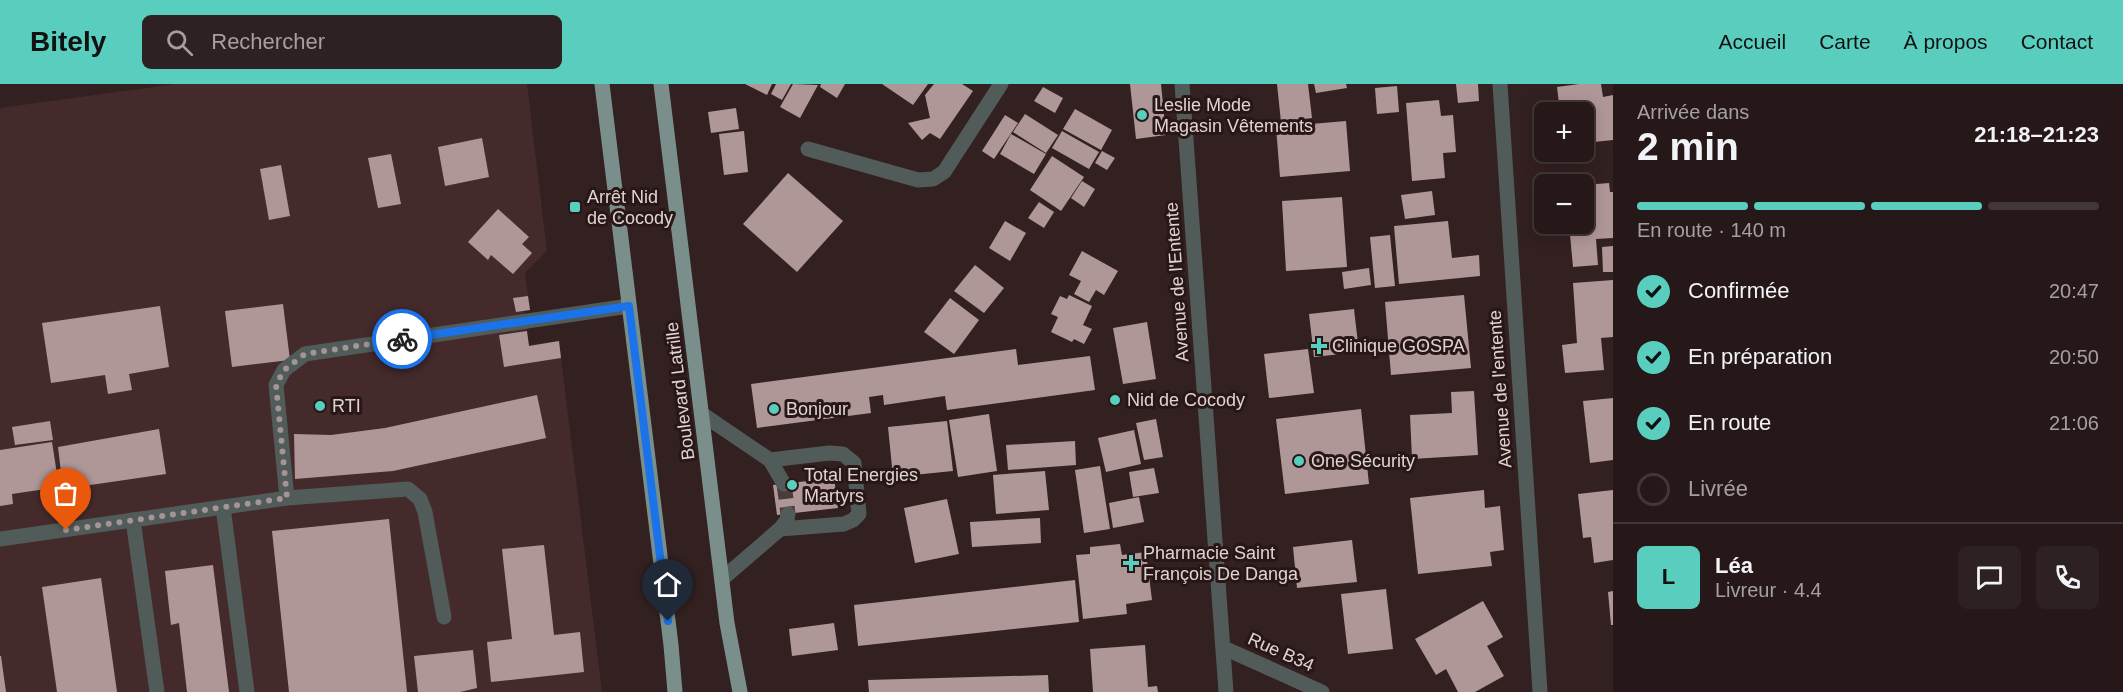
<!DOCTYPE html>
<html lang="fr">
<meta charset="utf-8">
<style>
body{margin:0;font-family:Arial,sans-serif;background:#2e2122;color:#f1f3f6;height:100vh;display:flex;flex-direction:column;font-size:22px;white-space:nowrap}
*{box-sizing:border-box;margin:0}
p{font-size:20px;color:#a4a0a2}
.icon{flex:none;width:33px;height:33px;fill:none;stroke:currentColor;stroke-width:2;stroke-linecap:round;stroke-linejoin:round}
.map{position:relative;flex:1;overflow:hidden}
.sheet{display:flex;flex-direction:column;background:#261819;width:510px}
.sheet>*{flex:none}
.buttons{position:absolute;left:1534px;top:18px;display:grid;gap:12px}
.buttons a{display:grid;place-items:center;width:60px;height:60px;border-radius:9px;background:#261819;box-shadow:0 3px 15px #0003,0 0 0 2px #423738;font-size:30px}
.pin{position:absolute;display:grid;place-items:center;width:51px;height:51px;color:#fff;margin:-62px -26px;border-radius:50% 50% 50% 0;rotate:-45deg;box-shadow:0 0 6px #0007}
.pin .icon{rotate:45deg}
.courier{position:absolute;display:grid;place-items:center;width:60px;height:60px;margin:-30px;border:4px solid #1a73e8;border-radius:50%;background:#fff;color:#222;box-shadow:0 2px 8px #0007}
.summary em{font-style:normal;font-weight:700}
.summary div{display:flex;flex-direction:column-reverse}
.summary{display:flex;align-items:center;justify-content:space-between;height:102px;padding:0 24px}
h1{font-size:39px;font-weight:700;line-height:45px}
.bar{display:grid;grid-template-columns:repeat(4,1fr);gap:9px 6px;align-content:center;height:72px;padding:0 24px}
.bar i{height:8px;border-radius:4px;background:#423738}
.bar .on{background:#59cebe}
.bar p{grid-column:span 4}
.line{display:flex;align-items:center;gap:15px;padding:0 24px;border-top:2px solid #423738}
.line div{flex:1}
.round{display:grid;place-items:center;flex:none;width:63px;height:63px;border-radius:9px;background:#2e2122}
ol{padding:0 24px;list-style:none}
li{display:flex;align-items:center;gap:18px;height:66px}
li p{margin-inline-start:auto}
li .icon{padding:6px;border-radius:50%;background:#59cebe;color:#111;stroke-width:4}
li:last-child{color:#a4a0a2}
li i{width:33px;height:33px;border:3px solid #423738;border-radius:50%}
header{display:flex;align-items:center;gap:36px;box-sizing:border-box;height:84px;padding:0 30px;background:#59cebe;color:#111}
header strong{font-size:28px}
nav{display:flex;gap:33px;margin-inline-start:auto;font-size:21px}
.search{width:420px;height:54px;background:#2e2122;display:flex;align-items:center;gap:15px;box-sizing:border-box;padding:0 21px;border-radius:9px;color:#a4a0a2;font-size:22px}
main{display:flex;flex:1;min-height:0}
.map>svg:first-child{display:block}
</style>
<header>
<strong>Bitely</strong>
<div class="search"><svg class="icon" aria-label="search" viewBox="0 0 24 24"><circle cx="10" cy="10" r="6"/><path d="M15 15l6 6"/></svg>Rechercher</div>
<nav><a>Accueil</a><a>Carte</a><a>À propos</a><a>Contact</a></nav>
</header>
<main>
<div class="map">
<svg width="1613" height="608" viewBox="0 0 1613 608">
<rect width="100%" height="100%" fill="#332021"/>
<path fill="#442a2b" d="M 175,0 L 527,0 L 547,167 L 525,189 L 530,226 L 524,227 L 525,237 L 529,261 L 559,257 L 602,608 L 0,608 L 0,24 Z"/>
<g fill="#b09797">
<path d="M 745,0 L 772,0 L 767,11 Z"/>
<path d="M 776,0 L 791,0 L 782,16 L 771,10 Z"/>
<path d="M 793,0 L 818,1 L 800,34 L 780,23 Z"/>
<path d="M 821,0 L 845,0 L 837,14 L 820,3 Z"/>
<path d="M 882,0 L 928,0 L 913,21 Z"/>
<path d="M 934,0 L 962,0 L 973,7 L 940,55 L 930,49 L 922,56 L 908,39 L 930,34 L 925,11 Z"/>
<path d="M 1130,0 L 1161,0 L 1166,51 L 1136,55 Z"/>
<path d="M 1277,0 L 1308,0 L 1312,34 L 1281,38 Z"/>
<path d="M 1314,0 L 1346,0 L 1347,4 L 1316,9 Z"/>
<path d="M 1456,0 L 1478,0 L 1479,17 L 1458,19 Z"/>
<path d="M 1579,0 L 1601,0 L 1603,13 L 1613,11 L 1613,56 L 1584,59 L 1584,28 L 1560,28 L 1557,3 Z"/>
<path d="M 1397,2 L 1399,28 L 1377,30 L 1375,4 Z"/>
<path d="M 1043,3 L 1063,14 L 1055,29 L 1034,17 Z"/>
<path d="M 1439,16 L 1441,32 L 1453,31 L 1456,68 L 1443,69 L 1445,94 L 1412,97 L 1406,19 Z"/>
<path d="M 736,24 L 739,45 L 711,49 L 708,28 Z"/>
<path d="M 1075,25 L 1112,46 L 1101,66 L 1063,45 Z"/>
<path d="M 1025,30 L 1058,51 L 1046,69 L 1013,48 Z"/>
<path d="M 1005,31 L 1018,39 L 994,75 L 982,67 Z"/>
<path d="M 1346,37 L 1350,87 L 1280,93 L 1276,43 Z"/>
<path d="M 744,47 L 748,88 L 724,91 L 719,50 Z"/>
<path d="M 1062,47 L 1099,68 L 1089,85 L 1052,64 Z"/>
<path d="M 1011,50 L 1046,70 L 1034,90 L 1000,70 Z"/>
<path d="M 482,54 L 489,93 L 445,102 L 438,63 Z"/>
<path d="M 1102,67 L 1115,74 L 1107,86 L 1095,79 Z"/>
<path d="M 391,70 L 401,120 L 378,124 L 368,74 Z"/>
<path d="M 1052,72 L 1084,93 L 1061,127 L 1030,106 Z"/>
<path d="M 281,81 L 290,132 L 269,136 L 260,85 Z"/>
<path d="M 788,89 L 843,137 L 797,188 L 743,140 Z"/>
<path d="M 1082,97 L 1095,105 L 1084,123 L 1071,114 Z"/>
<path d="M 1609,99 L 1610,108 L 1613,108 L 1613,154 L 1596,155 L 1598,181 L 1573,183 L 1569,140 L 1584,140 L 1584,101 Z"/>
<path d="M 1432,107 L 1435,131 L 1405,135 L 1401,111 Z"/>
<path d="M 1342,113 L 1347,183 L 1286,187 L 1282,117 Z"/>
<path d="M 1039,118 L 1054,128 L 1044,144 L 1028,134 Z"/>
<path d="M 498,125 L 529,153 L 522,160 L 532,169 L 513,190 L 491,171 L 488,176 L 468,158 Z"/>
<path d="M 1005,137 L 1026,149 L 1010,177 L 989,164 Z"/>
<path d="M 1448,137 L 1452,174 L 1479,171 L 1480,192 L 1399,200 L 1394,142 Z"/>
<path d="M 1390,151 L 1395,202 L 1375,204 L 1370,153 Z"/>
<path d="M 1613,162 L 1613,188 L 1603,188 L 1602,163 Z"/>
<path d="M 1082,167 L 1118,187 L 1104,211 L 1096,206 L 1089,218 L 1074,210 L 1081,197 L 1069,191 Z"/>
<path d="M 975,181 L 1004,204 L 984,229 L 954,207 Z"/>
<path d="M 1369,184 L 1371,201 L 1344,205 L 1342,188 Z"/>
<path d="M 1613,196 L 1613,253 L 1601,254 L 1604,286 L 1565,289 L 1562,261 L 1577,259 L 1573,199 Z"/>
<path d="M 1069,211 L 1092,222 L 1083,241 L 1092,245 L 1084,260 L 1074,255 L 1072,258 L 1051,248 L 1058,233 L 1051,230 L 1060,212 L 1067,215 Z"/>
<path d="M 1464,211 L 1471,284 L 1391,291 L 1385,218 Z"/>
<path d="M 528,212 L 530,226 L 516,228 L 513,214 Z"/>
<path d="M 950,214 L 979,236 L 954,270 L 924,248 Z"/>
<path d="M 283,220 L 290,276 L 232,283 L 225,227 Z"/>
<path d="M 160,222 L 169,283 L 129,290 L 132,306 L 108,310 L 105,291 L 51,299 L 42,239 Z"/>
<path d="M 1354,225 L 1359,268 L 1314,273 L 1309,230 Z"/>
<path d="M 1147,238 L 1156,295 L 1123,300 L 1113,244 Z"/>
<path d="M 527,247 L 529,262 L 559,257 L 561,274 L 504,283 L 499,251 Z"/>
<path d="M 1016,265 L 1018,281 L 1090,272 L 1095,306 L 947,326 L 945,312 L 884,321 L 883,311 L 869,313 L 871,329 L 757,344 L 751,300 Z"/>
<path d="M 1308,265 L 1314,309 L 1269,314 L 1264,270 Z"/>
<path d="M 1474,307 L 1478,371 L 1412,375 L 1410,331 L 1452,329 L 1451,308 Z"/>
<path d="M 537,311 L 546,354 L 393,387 L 295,395 L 294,350 L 331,351 L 385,344 Z"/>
<path d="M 1613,314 L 1613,376 L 1590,379 L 1583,317 Z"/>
<path d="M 1361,325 L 1369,400 L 1285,410 L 1276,335 Z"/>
<path d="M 989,330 L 997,387 L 958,393 L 949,336 Z"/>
<path d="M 1156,335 L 1163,373 L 1144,376 L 1136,339 Z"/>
<path d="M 50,337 L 53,356 L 15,361 L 12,343 Z"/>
<path d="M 947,337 L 953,387 L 893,393 L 888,343 Z"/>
<path d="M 159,345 L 166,390 L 63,405 L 58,363 Z"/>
<path d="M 1134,346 L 1141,380 L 1106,388 L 1098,354 Z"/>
<path d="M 1075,357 L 1076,381 L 1008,386 L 1006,361 Z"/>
<path d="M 52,358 L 59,403 L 12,410 L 13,420 L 0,422 L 0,366 Z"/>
<path d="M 1100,382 L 1110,445 L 1084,449 L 1075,386 Z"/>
<path d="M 1154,384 L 1159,409 L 1133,413 L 1129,388 Z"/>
<path d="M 1045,387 L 1049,426 L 996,430 L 993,391 Z"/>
<path d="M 834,394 L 838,424 L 777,431 L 773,401 Z"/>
<path d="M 1484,406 L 1485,424 L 1500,422 L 1504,466 L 1490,468 L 1492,482 L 1418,490 L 1410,414 Z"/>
<path d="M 1613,406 L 1613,476 L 1594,479 L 1591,453 L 1583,454 L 1578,410 Z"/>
<path d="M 1139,413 L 1144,438 L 1113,444 L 1109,419 Z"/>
<path d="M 947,415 L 959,470 L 915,479 L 904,424 Z"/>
<path d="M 1040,434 L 1041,459 L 972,463 L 970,438 Z"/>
<path d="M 389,435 L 407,608 L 289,608 L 272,447 Z"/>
<path d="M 1352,456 L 1357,498 L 1297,504 L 1293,463 Z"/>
<path d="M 1120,460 L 1122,471 L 1146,468 L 1152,516 L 1126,520 L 1127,530 L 1083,535 L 1076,471 L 1090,470 L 1090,463 Z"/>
<path d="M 544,461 L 554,551 L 580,548 L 584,588 L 491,598 L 487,558 L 512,555 L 502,465 Z"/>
<path d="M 213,481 L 229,608 L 187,608 L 179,539 L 171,541 L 165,487 Z"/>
<path d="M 101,494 L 117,608 L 57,608 L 42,503 Z"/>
<path d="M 1075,496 L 1079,538 L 858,562 L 854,521 Z"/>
<path d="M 1386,505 L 1393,565 L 1348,570 L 1341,510 Z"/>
<path d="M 1613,507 L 1613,541 L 1611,541 L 1608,508 Z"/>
<path d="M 1483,517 L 1503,553 L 1487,562 L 1504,592 L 1475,608 L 1458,608 L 1446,585 L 1436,591 L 1415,555 Z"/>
<path d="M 834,539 L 838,566 L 792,572 L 789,545 Z"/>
<path d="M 1145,561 L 1148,603 L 1157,602 L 1158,608 L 1093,608 L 1090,565 Z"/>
<path d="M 473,566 L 477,604 L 460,608 L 418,608 L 414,572 Z"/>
<path d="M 0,572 L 1,572 L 6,608 L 0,608 Z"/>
<path d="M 1048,591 L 1049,608 L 869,608 L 868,596 Z"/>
</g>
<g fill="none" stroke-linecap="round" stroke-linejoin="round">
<path stroke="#4d3b3c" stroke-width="15" stroke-dasharray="15 8" stroke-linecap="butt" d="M 784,400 L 788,430"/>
<g stroke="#515b59" stroke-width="15">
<path d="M 1182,0 L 1226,608"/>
<path d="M 1500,0 L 1540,608"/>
<path d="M 808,65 L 918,96 L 933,95 L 944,88 L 1001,0"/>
<path d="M 702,330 L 770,376 L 784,400"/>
<path d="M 770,376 L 829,369 L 843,370 L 854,379 L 859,430 L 853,436 L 844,440 L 780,445"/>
<path d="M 287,414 L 276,301 L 284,286 L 305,270 L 629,222"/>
<path d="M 223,423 L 247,608"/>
<path d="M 133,436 L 157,608"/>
<path d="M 0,455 L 287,414 L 408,405 L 420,415 L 425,428 L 444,533"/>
<path d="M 722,495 L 780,445 L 787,436 L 788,430"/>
<path d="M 1224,564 L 1322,608"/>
</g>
<g stroke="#7a8f8b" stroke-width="15">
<path d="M 602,0 L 671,561 L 675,608"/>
<path d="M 661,0 L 727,539 L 740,608"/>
</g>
</g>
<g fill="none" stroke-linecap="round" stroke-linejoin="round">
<path stroke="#a39495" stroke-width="6" stroke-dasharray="0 10.8" d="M 66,446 L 287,414 L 276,301 L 284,286 L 305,270 L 402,255"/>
<path stroke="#1a73e8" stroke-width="8" d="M 402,255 L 629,222 L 668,537"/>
</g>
<g fill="#59cebe" stroke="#291717" stroke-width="2">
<circle cx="1142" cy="31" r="6"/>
<rect x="569" y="117" width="12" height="12" rx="3"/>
<path d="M1316 253h6v6h6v6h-6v6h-6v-6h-6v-6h6z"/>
<circle cx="1115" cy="316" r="6"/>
<circle cx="320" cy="322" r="6"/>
<circle cx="774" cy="325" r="6"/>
<circle cx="1299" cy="377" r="6"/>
<circle cx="792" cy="401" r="6"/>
<path d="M1128 470h6v6h6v6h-6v6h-6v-6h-6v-6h6z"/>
</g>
<g text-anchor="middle" stroke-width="6" stroke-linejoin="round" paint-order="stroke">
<g font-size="18" fill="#e0d3d3" stroke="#291717" text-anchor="start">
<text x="1154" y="27">Leslie Mode<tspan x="1154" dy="21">Magasin Vêtements</tspan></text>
<text x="587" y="119">Arrêt Nid<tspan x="587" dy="21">de Cocody</tspan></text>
<text x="1332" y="268">Clinique GOSPA</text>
<text x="1127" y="322">Nid de Cocody</text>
<text x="332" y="328">RTI</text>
<text x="786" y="331">Bonjour</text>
<text x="1311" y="383">One Sécurity</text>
<text x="804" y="397">Total Energies<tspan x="804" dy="21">Martyrs</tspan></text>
<text x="1143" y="475">Pharmacie Saint<tspan x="1143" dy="21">François De Danga</tspan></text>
</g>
<g font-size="18" fill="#e0d3d3" stroke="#291717">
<text transform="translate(1177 198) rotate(-94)" y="6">Avenue de l'Entente</text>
<text transform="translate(1500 305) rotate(-94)" y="6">Avenue de l'entente</text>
<text transform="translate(680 307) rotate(-97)" y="6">Boulevard Latrille</text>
<text transform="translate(1281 568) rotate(24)" y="6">Rue B34</text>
</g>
</g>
</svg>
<div class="buttons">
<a>+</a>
<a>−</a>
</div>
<div class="pin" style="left:66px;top:446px;background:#ea580c"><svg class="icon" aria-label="bag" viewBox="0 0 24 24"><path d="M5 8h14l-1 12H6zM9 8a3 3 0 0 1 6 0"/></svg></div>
<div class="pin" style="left:668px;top:537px;background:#1f2937"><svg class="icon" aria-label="home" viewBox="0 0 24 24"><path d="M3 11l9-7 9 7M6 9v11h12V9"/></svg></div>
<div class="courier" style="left:402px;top:255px"><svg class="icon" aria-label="bike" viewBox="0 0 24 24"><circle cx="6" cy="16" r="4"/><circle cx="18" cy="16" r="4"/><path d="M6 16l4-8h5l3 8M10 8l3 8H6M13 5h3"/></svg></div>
</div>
<section class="sheet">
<div class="summary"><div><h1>2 min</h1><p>Arrivée dans</p></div><em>21:18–21:23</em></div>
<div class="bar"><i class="on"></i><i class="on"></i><i class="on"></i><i></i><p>En route · 140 m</p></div>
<ol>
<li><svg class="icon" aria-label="check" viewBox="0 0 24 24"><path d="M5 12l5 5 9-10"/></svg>Confirmée<p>20:47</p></li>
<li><svg class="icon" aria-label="check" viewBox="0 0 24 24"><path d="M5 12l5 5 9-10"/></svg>En préparation<p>20:50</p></li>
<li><svg class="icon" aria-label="check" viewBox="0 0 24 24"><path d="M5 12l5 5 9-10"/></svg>En route<p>21:06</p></li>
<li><i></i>Livrée</li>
</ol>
<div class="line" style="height:108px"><b class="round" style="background:#59cebe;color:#111">L</b><div><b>Léa</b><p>Livreur · 4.4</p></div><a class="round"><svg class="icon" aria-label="chat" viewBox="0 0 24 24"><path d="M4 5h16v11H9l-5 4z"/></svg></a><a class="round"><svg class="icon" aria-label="phone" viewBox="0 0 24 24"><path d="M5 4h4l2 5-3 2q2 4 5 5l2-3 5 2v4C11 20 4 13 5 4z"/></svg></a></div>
</section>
</main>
